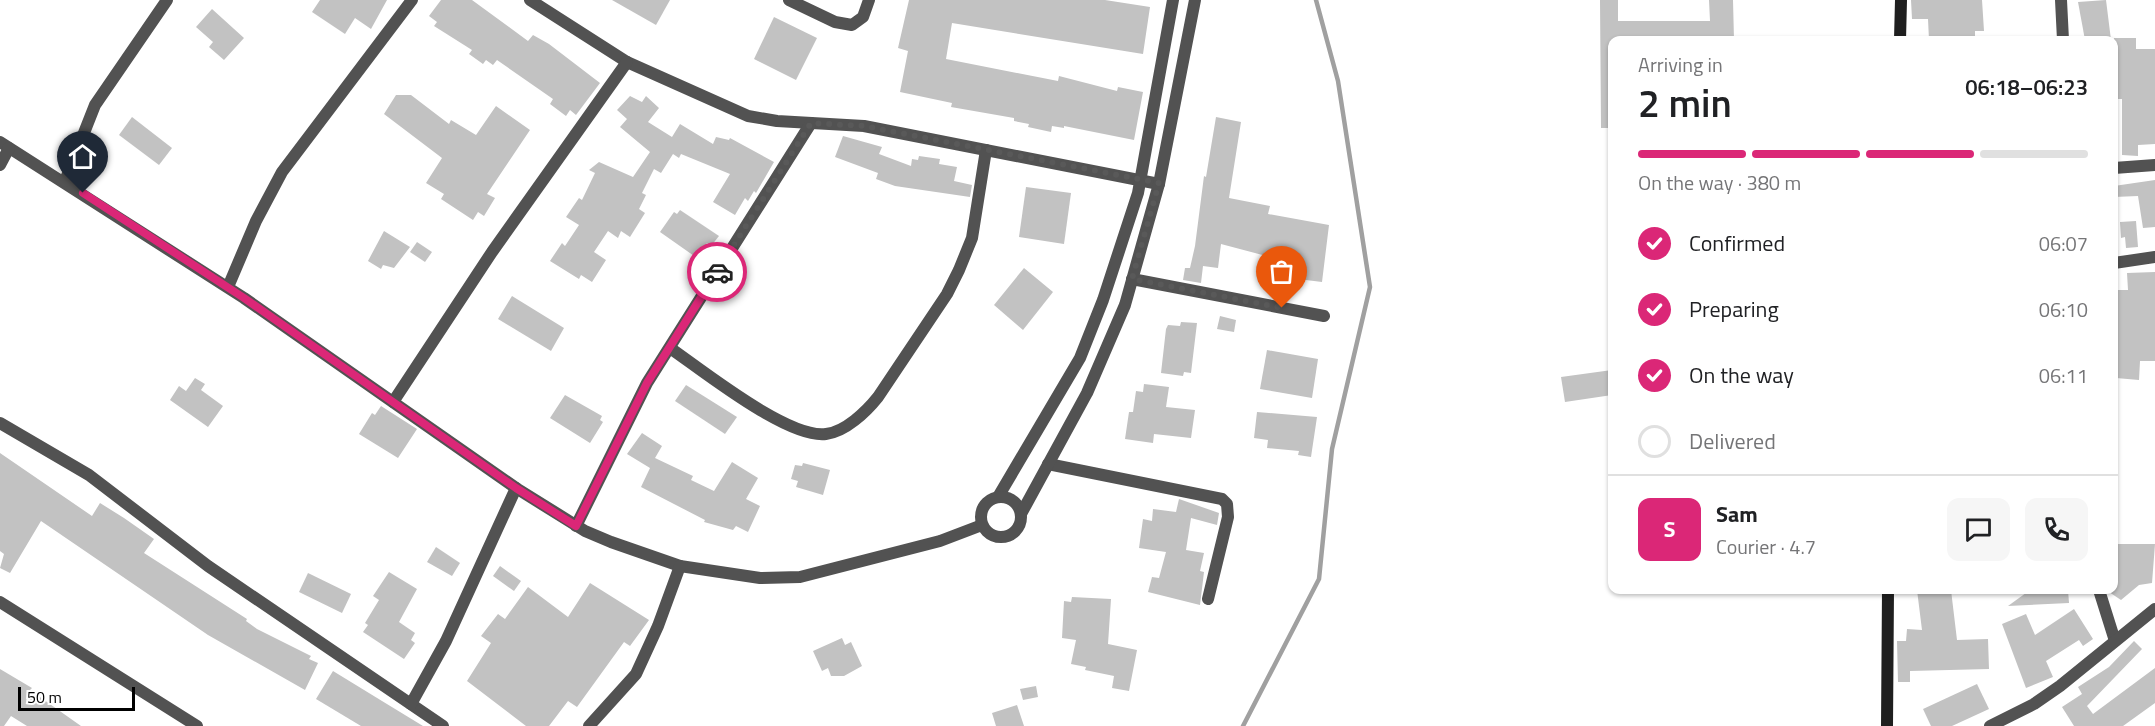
<!DOCTYPE html>
<meta charset="utf-8">
<style>
body{margin:0;font-family:"Titillium Web",sans-serif;background:#f6f6f6;color:#202124;height:100vh;display:flex;flex-direction:column;font-size:22px;white-space:nowrap}
*{box-sizing:border-box;margin:0}
p{font-size:20px;color:#757577}
.icon{flex:none;width:33px;height:33px;fill:none;stroke:currentColor;stroke-width:2;stroke-linecap:round;stroke-linejoin:round}
.map{position:relative;flex:1;overflow:hidden}
.panel{position:absolute;left:1608px;top:36px;width:510px;height:558px;display:flex;flex-direction:column;background:#fff;border-radius:12px;box-shadow:0 2px 4px #0004}
.panel>*{flex:none}
.scale{position:absolute;left:18px;bottom:15px;width:117px;box-sizing:border-box;padding-left:6px;border:3px solid #000;border-top:0;font-size:16px;line-height:21px;white-space:nowrap;color:#000;-webkit-text-stroke:4px #fff;paint-order:stroke}
.pin{position:absolute;display:grid;place-items:center;width:51px;height:51px;color:#fff;margin:-62px -26px;border-radius:50% 50% 50% 0;rotate:-45deg;box-shadow:0 0 6px #0007}
.pin .icon{rotate:45deg}
.courier{position:absolute;display:grid;place-items:center;width:60px;height:60px;margin:-30px;border:4px solid #db2777;border-radius:50%;background:#fff;color:#222;box-shadow:0 2px 8px #0007}
.headline em{font-style:normal;font-weight:600}
.headline div{display:flex;flex-direction:column-reverse}
.headline{display:flex;align-items:center;justify-content:space-between;height:102px;padding:0 30px}
h1{font-size:39px;font-weight:600;line-height:45px}
.bar{display:grid;grid-template-columns:repeat(4,1fr);gap:9px 6px;align-content:center;height:72px;padding:0 30px}
.bar i{height:8px;border-radius:4px;background:#e0e0e0}
.bar .active{background:#db2777}
.bar p{grid-column:span 4}
.line{display:flex;align-items:center;gap:15px;padding:0 30px;border-top:2px solid #e0e0e0}
.line div{flex:1}
.round{display:grid;place-items:center;flex:none;width:63px;height:63px;border-radius:12px;background:#f6f6f6}
ol{padding:0 30px;list-style:none}
li{display:flex;align-items:center;gap:18px;height:66px}
li p{margin-inline-start:auto}
li .icon{padding:6px;border-radius:50%;background:#db2777;color:#fff;stroke-width:4}
li:last-child{color:#757577}
li i{width:33px;height:33px;border:3px solid #e0e0e0;border-radius:50%}
.map>svg:first-child{display:block}
</style>
<div class="map">
<svg width="2155" height="726" viewBox="0 0 2155 726">
<rect width="100%" height="100%" fill="#fff"/>
<g fill="none" stroke-linecap="round" stroke-linejoin="round">
<path stroke="#a0a0a0" stroke-width="4.5" d="M 1243,726 L 1319,579 L 1332,449 L 1370,287 L 1338,81 L 1316,0"/>
</g>
<g fill="#c2c2c2">
<path d="M 320,0 L 387,0 L 371,29 L 355,18 L 345,34 L 312,12 Z"/>
<path d="M 441,0 L 472,0 L 528,41 L 533,35 L 549,44 L 600,83 L 576,115 L 570,110 L 566,116 L 550,104 L 553,99 L 497,60 L 493,65 L 486,60 L 483,64 L 469,54 L 472,50 L 434,26 L 437,22 L 429,16 Z"/>
<path d="M 612,0 L 670,0 L 656,25 Z"/>
<path d="M 909,0 L 1105,0 L 1150,7 L 1143,54 L 952,23 L 946,59 L 1058,81 L 1059,76 L 1117,91 L 1118,87 L 1143,92 L 1134,140 L 1064,126 L 1064,128 L 1052,126 L 1051,132 L 1028,127 L 1029,124 L 1014,121 L 1014,118 L 951,107 L 952,103 L 900,92 L 908,51 L 898,48 Z"/>
<path d="M 1600,0 L 1618,0 L 1618,21 L 1710,21 L 1709,0 L 1733,0 L 1734,40 L 1612,40 L 1612,128 L 1601,128 Z"/>
<path d="M 1911,0 L 1982,0 L 1984,31 L 1975,31 L 1975,40 L 1929,40 L 1928,19 L 1912,19 Z"/>
<path d="M 2106,0 L 2111,40 L 2085,40 L 2078,2 Z"/>
<path d="M 212,9 L 244,38 L 224,60 L 209,47 L 213,42 L 196,27 Z"/>
<path d="M 774,17 L 817,38 L 796,80 L 754,59 Z"/>
<path d="M 2114,38 L 2136,38 L 2136,49 L 2155,49 L 2155,144 L 2138,145 L 2138,156 L 2122,155 L 2122,99 L 2114,99 Z"/>
<path d="M 396,95 L 411,95 L 449,124 L 451,120 L 476,135 L 496,106 L 530,130 L 487,194 L 495,198 L 484,216 L 478,212 L 473,220 L 441,199 L 444,194 L 426,183 L 442,158 L 384,114 Z"/>
<path d="M 630,96 L 642,102 L 646,96 L 659,108 L 648,122 L 672,137 L 680,124 L 713,144 L 716,137 L 729,140 L 730,138 L 774,162 L 756,193 L 754,191 L 748,201 L 745,198 L 735,215 L 713,202 L 730,174 L 681,154 L 679,158 L 673,154 L 661,173 L 654,169 L 642,193 L 646,195 L 639,209 L 645,213 L 630,237 L 621,231 L 618,238 L 608,231 L 594,252 L 606,260 L 592,282 L 581,275 L 579,279 L 550,261 L 562,243 L 565,246 L 579,225 L 566,217 L 579,198 L 582,200 L 595,173 L 589,170 L 599,162 L 633,177 L 650,152 L 620,127 L 627,119 L 617,110 Z"/>
<path d="M 132,117 L 172,148 L 159,165 L 119,135 Z"/>
<path d="M 1216,117 L 1241,122 L 1229,198 L 1270,206 L 1268,214 L 1329,225 L 1322,282 L 1267,275 L 1270,257 L 1221,244 L 1218,268 L 1203,266 L 1201,283 L 1183,280 L 1185,268 L 1190,268 L 1195,246 L 1204,176 L 1206,177 Z"/>
<path d="M 843,136 L 882,147 L 879,154 L 911,166 L 912,159 L 918,160 L 919,156 L 940,159 L 939,164 L 957,167 L 954,181 L 972,185 L 970,197 L 895,186 L 876,179 L 878,173 L 835,157 Z"/>
<path d="M 2155,180 L 2155,227 L 2143,228 L 2138,196 L 2114,197 L 2114,186 Z"/>
<path d="M 1026,187 L 1071,193 L 1064,244 L 1019,237 Z"/>
<path d="M 680,210 L 719,236 L 711,246 L 707,243 L 697,258 L 660,232 L 674,212 L 677,214 Z"/>
<path d="M 2136,221 L 2138,247 L 2126,248 L 2125,237 L 2121,238 L 2120,222 Z"/>
<path d="M 384,231 L 410,247 L 394,268 L 383,265 L 381,269 L 368,261 Z"/>
<path d="M 417,242 L 432,252 L 425,262 L 410,252 Z"/>
<path d="M 1024,268 L 1053,292 L 1023,330 L 994,305 Z"/>
<path d="M 2155,272 L 2155,361 L 2140,361 L 2139,380 L 2116,378 L 2118,355 L 2116,355 L 2114,325 L 2114,290 L 2128,290 L 2127,273 Z"/>
<path d="M 512,296 L 564,328 L 551,351 L 498,319 Z"/>
<path d="M 1220,316 L 1236,320 L 1234,332 L 1217,329 Z"/>
<path d="M 1181,322 L 1197,323 L 1191,373 L 1184,372 L 1183,376 L 1161,373 L 1166,329 L 1168,325 L 1180,326 Z"/>
<path d="M 1267,350 L 1318,359 L 1312,398 L 1260,389 Z"/>
<path d="M 1612,370 L 1612,395 L 1565,402 L 1561,377 Z"/>
<path d="M 195,378 L 205,384 L 201,390 L 223,406 L 208,427 L 170,400 L 179,386 L 186,391 Z"/>
<path d="M 1144,384 L 1169,387 L 1166,407 L 1195,410 L 1191,438 L 1154,434 L 1153,443 L 1125,439 L 1129,412 L 1133,412 L 1136,391 L 1143,392 Z"/>
<path d="M 686,385 L 737,417 L 725,434 L 675,401 Z"/>
<path d="M 565,395 L 602,416 L 600,420 L 603,422 L 590,443 L 550,418 Z"/>
<path d="M 381,406 L 417,429 L 398,458 L 359,434 L 372,413 L 375,415 Z"/>
<path d="M 1257,412 L 1317,417 L 1311,457 L 1298,455 L 1299,451 L 1267,448 L 1268,440 L 1254,438 Z"/>
<path d="M 642,433 L 662,446 L 655,458 L 693,476 L 691,480 L 714,491 L 732,462 L 758,478 L 746,499 L 760,506 L 748,532 L 736,526 L 733,530 L 704,522 L 705,520 L 641,487 L 650,468 L 627,454 Z"/>
<path d="M 0,453 L 92,516 L 100,503 L 124,518 L 154,539 L 144,553 L 247,619 L 246,621 L 257,629 L 311,656 L 309,659 L 318,663 L 305,690 L 208,635 L 41,521 L 10,573 L 0,568 L 4,554 L 0,551 Z"/>
<path d="M 803,463 L 830,470 L 823,495 L 796,487 L 798,481 L 791,479 L 795,465 L 802,466 Z"/>
<path d="M 1179,499 L 1219,513 L 1217,525 L 1191,518 L 1186,550 L 1204,553 L 1200,571 L 1204,572 L 1200,605 L 1148,592 L 1152,577 L 1159,578 L 1166,552 L 1139,548 L 1143,519 L 1152,521 L 1153,509 L 1176,512 Z"/>
<path d="M 2114,544 L 2155,544 L 2152,583 L 2139,585 L 2121,600 L 2109,592 L 2114,590 Z"/>
<path d="M 436,547 L 460,563 L 452,576 L 427,562 Z"/>
<path d="M 500,566 L 521,581 L 514,591 L 493,576 Z"/>
<path d="M 389,572 L 417,589 L 399,622 L 415,633 L 411,640 L 415,643 L 404,659 L 363,632 L 368,625 L 365,623 L 379,600 L 373,596 Z"/>
<path d="M 308,573 L 351,594 L 342,613 L 299,592 Z"/>
<path d="M 590,583 L 649,620 L 630,646 L 624,642 L 577,707 L 568,701 L 549,726 L 526,726 L 467,681 L 491,643 L 481,636 L 498,614 L 505,619 L 528,587 L 568,617 Z"/>
<path d="M 1917,590 L 1951,590 L 1957,640 L 1988,639 L 1989,669 L 1910,671 L 1910,682 L 1898,682 L 1897,641 L 1906,641 L 1907,629 L 1922,630 Z"/>
<path d="M 2030,590 L 2068,590 L 2069,603 L 2008,606 Z"/>
<path d="M 1072,597 L 1111,599 L 1108,644 L 1137,650 L 1129,691 L 1112,688 L 1114,676 L 1085,670 L 1086,667 L 1071,664 L 1076,640 L 1062,638 L 1064,601 L 1071,602 Z"/>
<path d="M 2074,609 L 2093,639 L 2083,646 L 2079,640 L 2046,661 L 2053,677 L 2026,688 L 2002,624 L 2026,614 L 2035,635 Z"/>
<path d="M 842,638 L 845,645 L 851,642 L 862,666 L 844,676 L 831,676 L 828,668 L 822,671 L 813,651 Z"/>
<path d="M 2134,641 L 2142,649 L 2087,706 L 2093,714 L 2155,668 L 2155,703 L 2123,726 L 2074,726 L 2062,707 L 2082,694 L 2078,687 L 2109,667 Z"/>
<path d="M 0,669 L 32,688 L 30,690 L 81,726 L 27,726 L 11,716 L 4,726 L 0,726 Z"/>
<path d="M 333,671 L 382,701 L 423,726 L 361,726 L 316,699 Z"/>
<path d="M 1977,684 L 1989,709 L 1952,726 L 1931,726 L 1923,709 Z"/>
<path d="M 1036,686 L 1038,697 L 1023,700 L 1020,689 Z"/>
<path d="M 1017,705 L 1024,726 L 996,726 L 992,713 Z"/>
</g>
<g fill="none" stroke-linecap="round" stroke-linejoin="round">
<g stroke="#525252" stroke-width="12">
<path d="M 530,0 L 627,62 L 748,116 L 777,121 L 864,126 L 1159,184"/>
<path d="M 789,0 L 835,22 L 852,25 L 863,17 L 869,0"/>
<path d="M 2061,0 L 2063,40"/>
<path d="M 0,142 L 244,298 L 516,488 L 585,531 L 611,542 L 680,566 L 760,578 L 800,577 L 940,541 L 982,525"/>
<path d="M 0,165 L 9,148"/>
<path d="M 2114,168 L 2155,165"/>
<path d="M 65,181 L 95,105 L 167,0"/>
<path d="M 2114,263 L 2155,257"/>
<path d="M 1132,279 L 1324,316"/>
<path d="M 228,287 L 256,221 L 282,172 L 412,0"/>
<path d="M 670,348 C 702,370 788,439 826,434 C 845,432 866,412 878,397 L 947,294 L 959,270 L 972,238 L 986,150"/>
<path d="M 393,402 L 492,252 L 627,62"/>
<path d="M 0,423 L 89,475 L 208,566 L 443,726"/>
<path d="M 1048,464 L 1222,499 L 1227,504 L 1228,517 L 1208,599"/>
<path d="M 998,497 L 1080,358 L 1103,300 L 1138,193 L 1173,0"/>
<circle cx="1001" cy="517" r="20"/>
<path d="M 1021,514 L 1087,393 L 1125,305 L 1159,184 L 1195,0"/>
<path d="M 576,526 L 647,383 L 811,123"/>
<path d="M 2099,590 L 2115,641"/>
<path d="M 0,602 L 197,726"/>
<path d="M 411,704 L 446,641 L 516,488"/>
<path d="M 589,726 L 636,674 L 658,626 L 680,566"/>
<path d="M 1990,726 L 2034,704 L 2060,686 L 2155,609"/>
</g>
<g stroke="#1f1f1f" stroke-width="12">
<path d="M 1900,40 L 1901,0"/>
<path d="M 1887,726 L 1888,590"/>
</g>
</g>
<g fill="none" stroke-linecap="round" stroke-linejoin="round">
<path stroke="#595959" stroke-width="6" stroke-dasharray="0 10.8" d="M 717,272 L 811,123 L 864,126 L 1159,183 L 1132,279 L 1282,308"/>
<path stroke="#db2777" stroke-width="8" d="M 83,193 L 244,298 L 516,488 L 576,526 L 647,383 L 717,272"/>
</g>
</svg>
<div class="scale">50 m</div>
<div class="pin" style="left:1282px;top:308px;background:#ea580c"><svg class="icon" aria-label="bag" viewBox="0 0 24 24"><path d="M5 8h14l-1 12H6zM9 8a3 3 0 0 1 6 0"/></svg></div>
<div class="pin" style="left:83px;top:193px;background:#1f2937"><svg class="icon" aria-label="home" viewBox="0 0 24 24"><path d="M3 11l9-7 9 7M6 9v11h12V9"/></svg></div>
<div class="courier" style="left:717px;top:272px"><svg class="icon" aria-label="car" viewBox="0 0 24 24"><path d="M5 17H2v-5l4-1 3-4h7l3 4 3 1v5h-3M9 17h6M6 11h13"/><circle cx="7" cy="17" r="2"/><circle cx="17" cy="17" r="2"/></svg></div>
<section class="panel">
<div class="headline"><div><h1>2 min</h1><p>Arriving in</p></div><em>06:18–06:23</em></div>
<div class="bar"><i class="active"></i><i class="active"></i><i class="active"></i><i></i><p>On the way · 380 m</p></div>
<ol>
<li><svg class="icon" aria-label="check" viewBox="0 0 24 24"><path d="M5 12l5 5 9-10"/></svg>Confirmed<p>06:07</p></li>
<li><svg class="icon" aria-label="check" viewBox="0 0 24 24"><path d="M5 12l5 5 9-10"/></svg>Preparing<p>06:10</p></li>
<li><svg class="icon" aria-label="check" viewBox="0 0 24 24"><path d="M5 12l5 5 9-10"/></svg>On the way<p>06:11</p></li>
<li><i></i>Delivered</li>
</ol>
<div class="line" style="height:108px"><b class="round" style="background:#db2777;color:#fff">S</b><div><b>Sam</b><p>Courier · 4.7</p></div><a class="round"><svg class="icon" aria-label="chat" viewBox="0 0 24 24"><path d="M4 5h16v11H9l-5 4z"/></svg></a><a class="round"><svg class="icon" aria-label="phone" viewBox="0 0 24 24"><path d="M5 4h4l2 5-3 2q2 4 5 5l2-3 5 2v4C11 20 4 13 5 4z"/></svg></a></div>
</section>
</div>
